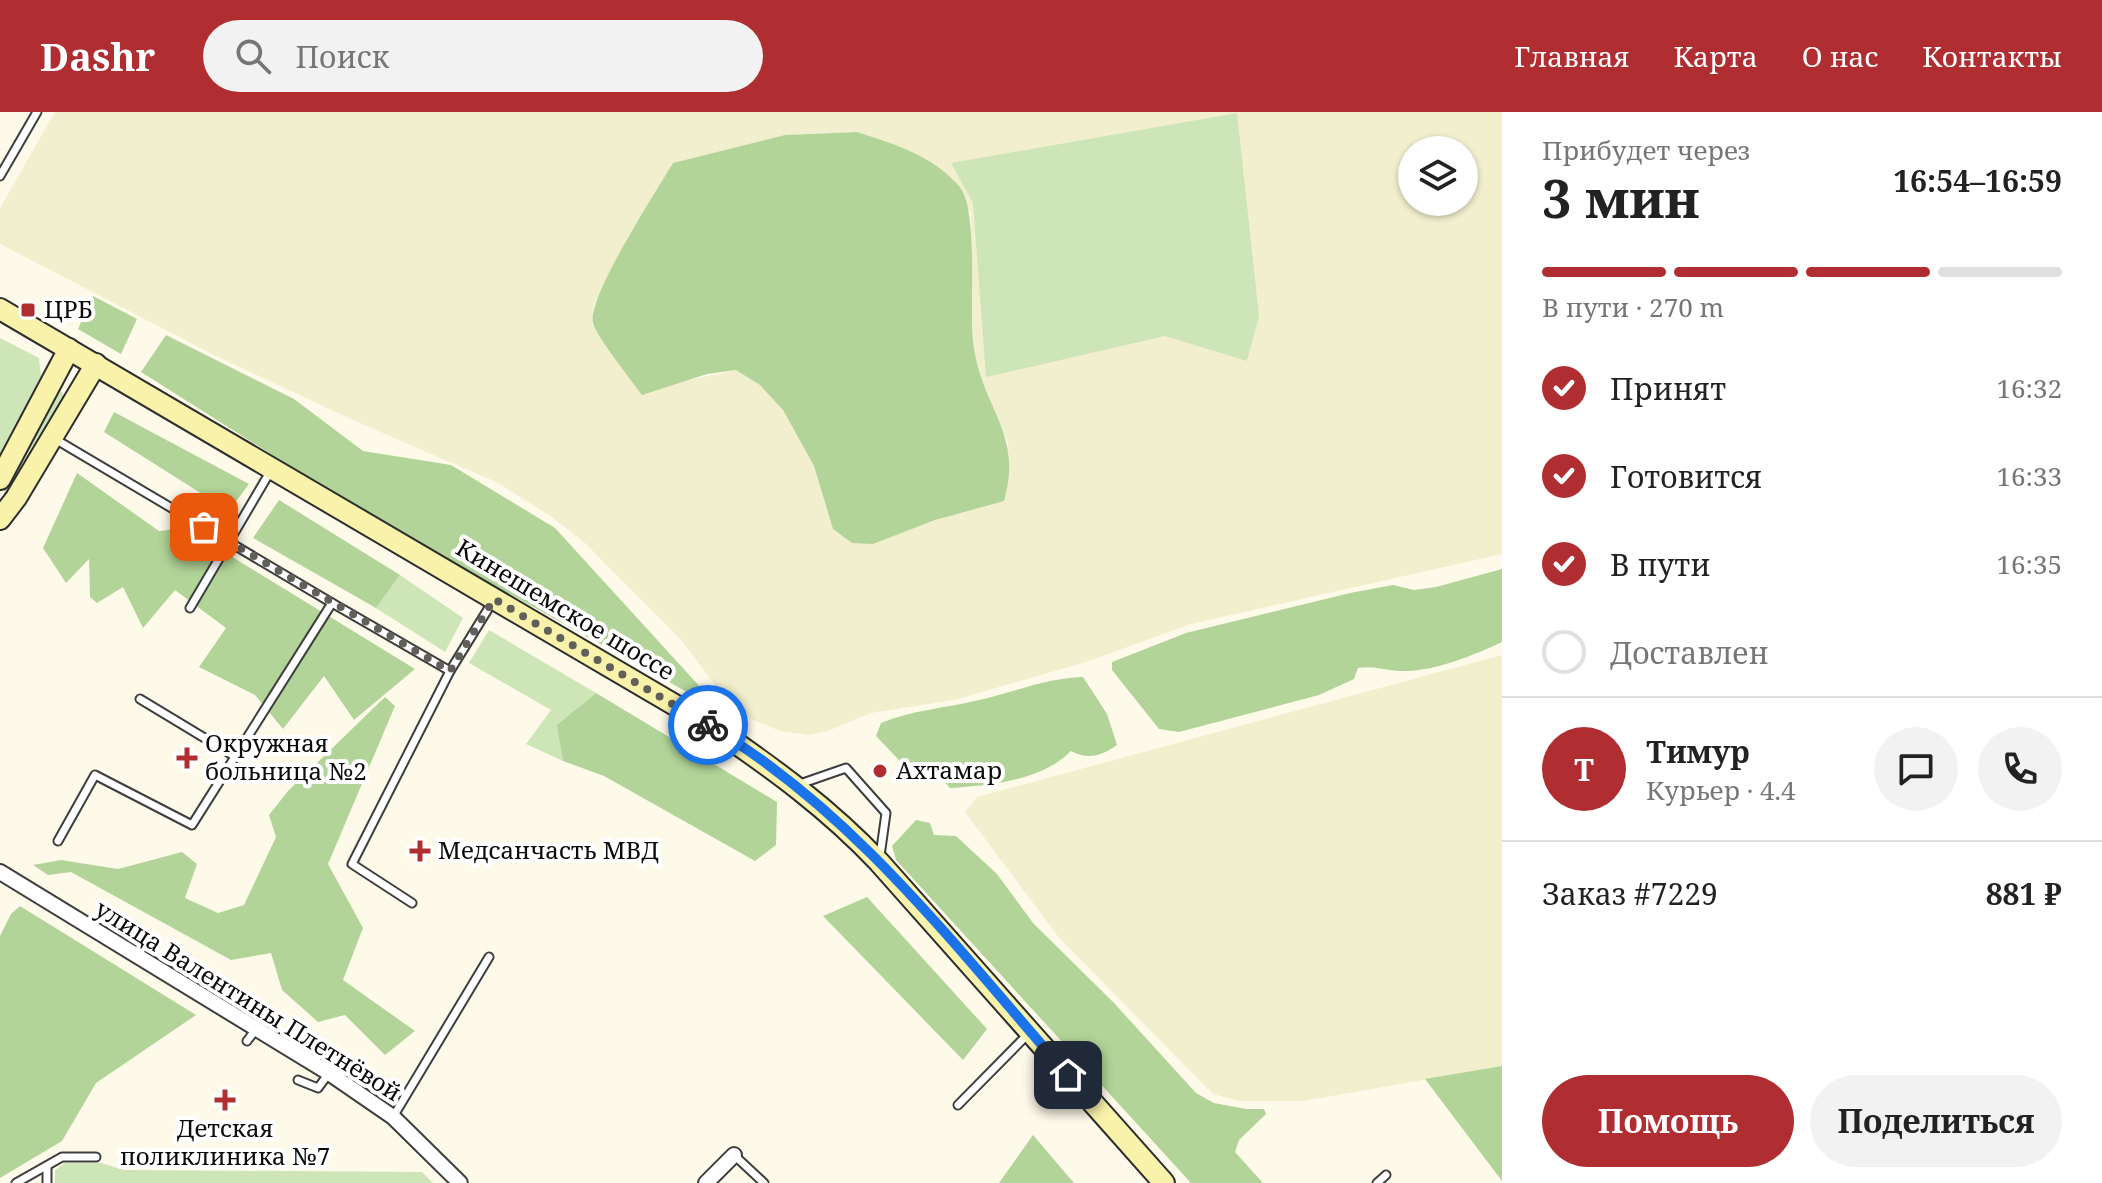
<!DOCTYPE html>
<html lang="ru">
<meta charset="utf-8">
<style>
body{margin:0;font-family:"Noto Serif",serif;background:#f2f2f2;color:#222;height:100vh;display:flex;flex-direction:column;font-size:30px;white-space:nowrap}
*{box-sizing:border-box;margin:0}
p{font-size:26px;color:#767676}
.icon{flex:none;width:44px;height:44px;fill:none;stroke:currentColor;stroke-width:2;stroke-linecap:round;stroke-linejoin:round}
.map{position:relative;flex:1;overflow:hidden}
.sheet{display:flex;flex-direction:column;background:#fff;width:600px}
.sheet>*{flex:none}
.controls{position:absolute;left:1398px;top:24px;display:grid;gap:16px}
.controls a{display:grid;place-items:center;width:80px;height:80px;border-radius:50%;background:#fff;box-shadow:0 2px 6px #0004;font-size:40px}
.pin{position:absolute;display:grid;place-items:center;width:68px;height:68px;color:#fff;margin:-34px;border-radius:16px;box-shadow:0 4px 12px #0006}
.courier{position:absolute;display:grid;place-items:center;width:80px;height:80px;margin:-40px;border:6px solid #1a73e8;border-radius:50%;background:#fff;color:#222;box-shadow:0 2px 10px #0007}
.head em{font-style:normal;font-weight:700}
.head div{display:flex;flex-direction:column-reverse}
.head{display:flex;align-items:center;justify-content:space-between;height:136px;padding:0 40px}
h1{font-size:52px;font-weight:700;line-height:60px}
.bar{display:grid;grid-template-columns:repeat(4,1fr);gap:12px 8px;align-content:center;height:96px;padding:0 40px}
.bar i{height:10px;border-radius:6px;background:#e0e0e0}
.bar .selected{background:#b02e32}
.bar p{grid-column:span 4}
.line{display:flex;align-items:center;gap:20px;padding:0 40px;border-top:2px solid #e0e0e0}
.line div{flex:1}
.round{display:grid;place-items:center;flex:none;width:84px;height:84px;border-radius:42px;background:#f2f2f2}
ol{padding:0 40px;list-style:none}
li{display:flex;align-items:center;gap:24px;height:88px}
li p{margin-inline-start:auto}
li .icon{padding:8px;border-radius:50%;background:#b02e32;color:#fff;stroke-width:4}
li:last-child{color:#767676}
li i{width:44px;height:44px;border:4px solid #e0e0e0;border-radius:50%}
.primary-button{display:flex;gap:16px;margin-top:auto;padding:16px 40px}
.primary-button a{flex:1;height:92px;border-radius:48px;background:#b02e32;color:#fff;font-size:32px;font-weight:700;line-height:92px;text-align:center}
.primary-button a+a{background:#f2f2f2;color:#222}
header{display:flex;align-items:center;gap:48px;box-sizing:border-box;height:112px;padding:0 40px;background:#b02e32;color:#fff}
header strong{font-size:38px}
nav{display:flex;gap:44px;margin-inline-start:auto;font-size:28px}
.search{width:560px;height:72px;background:#f2f2f2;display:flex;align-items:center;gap:20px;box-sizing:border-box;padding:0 28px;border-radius:44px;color:#767676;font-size:30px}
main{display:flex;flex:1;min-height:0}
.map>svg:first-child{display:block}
</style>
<header>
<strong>Dashr</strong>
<div class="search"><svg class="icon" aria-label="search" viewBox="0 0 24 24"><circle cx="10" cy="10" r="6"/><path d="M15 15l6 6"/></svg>Поиск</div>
<nav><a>Главная</a><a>Карта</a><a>О нас</a><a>Контакты</a></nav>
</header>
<main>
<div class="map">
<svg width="1502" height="1071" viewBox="0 0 1502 1071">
<rect width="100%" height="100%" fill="#fefaea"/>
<g fill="#f1efcd" fill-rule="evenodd">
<path d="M 55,0 L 1502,0 L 1502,442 L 1191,512 L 1086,550 L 954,588 L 871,601 L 828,619 L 808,623 L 780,619 L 751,607 L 725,586 L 682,529 L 585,431 L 549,403 L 496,370 L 355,309 L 214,243 L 0,132 L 0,96 ZM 857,20 L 971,100 L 973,236 L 984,278 L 1009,333 L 935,408 L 873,432 L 833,417 L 814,354 L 783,298 L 760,273 L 737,258 L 679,270 L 592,212 L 594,193 L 627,126 L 673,51 L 785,23 ZM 1412,38 L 1464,38 L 1464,90 L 1412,90 Z"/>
<path d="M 1502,543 L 1502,954 L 1304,989 L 1239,989 L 1213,982 L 1060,827 L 965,700 L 977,685 Z"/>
</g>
<g fill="#cee5b7">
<path d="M 1237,1 L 1259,204 L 1247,249 L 1165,224 L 986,265 L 973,91 L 951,51 Z"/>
<path d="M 0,226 L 39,246 L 41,264 L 0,344 Z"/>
<path d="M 61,279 L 65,285 L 4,385 L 4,376 Z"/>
<path d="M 400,463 L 463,506 L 445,540 L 376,496 Z"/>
<path d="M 489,518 L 596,581 L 558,613 L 563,649 L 526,632 L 551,598 L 469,551 Z"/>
<path d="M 65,1051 L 101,1051 L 124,1058 L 422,1060 L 433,1071 L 55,1071 L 55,1058 Z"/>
</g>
<g fill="#b2d498">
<path d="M 857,20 C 894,32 932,43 959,74 C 980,98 968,200 974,237 C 984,299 1023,322 1004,389 L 935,408 L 873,432 L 852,431 L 833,417 L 814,354 L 783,298 L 760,273 L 736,258 L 707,262 L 642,283 C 632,269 596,224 593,211 C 587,185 657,78 673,51 L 785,23 Z"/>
<path d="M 93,184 L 137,207 L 121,242 L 78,217 Z"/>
<path d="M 166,223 L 294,287 L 363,339 L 451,353 L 555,416 L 723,600 L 369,404 L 141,260 Z"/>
<path d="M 114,300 L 249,372 L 229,399 L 104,320 Z"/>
<path d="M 77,361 L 159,419 L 185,416 L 415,557 L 354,608 L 324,564 L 283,617 L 255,583 L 199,555 L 226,516 L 175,478 L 143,516 L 123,475 L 97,491 L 90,485 L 89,447 L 66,471 L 43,436 Z"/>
<path d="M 279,388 L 400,463 L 376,496 L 253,426 Z"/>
<path d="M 1502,457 L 1502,530 C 1474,543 1438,558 1407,559 C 1390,560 1374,553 1358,556 L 1354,567 L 1319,583 L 1179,620 L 1159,617 L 1112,558 L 1112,550 L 1186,521 L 1350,481 L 1393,473 L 1414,478 L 1436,475 Z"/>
<path d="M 1083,565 L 1107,602 L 1117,633 C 1102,644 1088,648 1071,639 C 1043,668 990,674 950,676 L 935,659 L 917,667 L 876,624 L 881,611 C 913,598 946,596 979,588 C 1014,580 1047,566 1083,565 Z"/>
<path d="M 596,581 L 777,690 L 776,733 L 755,749 L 604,664 L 563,649 L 557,613 Z"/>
<path d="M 385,585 L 395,594 L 328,752 L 363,816 L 343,868 L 415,919 L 385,943 L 345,903 L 318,910 L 282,878 L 271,841 L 231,848 L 71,760 L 48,763 L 33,753 L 61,748 L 118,757 L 182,740 L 197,752 L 185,786 L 218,801 L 244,793 L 276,725 L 269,703 L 288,679 Z"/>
<path d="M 916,708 L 930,711 L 934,723 L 956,724 L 997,762 L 1033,811 L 1114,891 L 1196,981 L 1214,991 L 1246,997 L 1264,997 L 1266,1002 L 1239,1028 L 1235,1040 L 1263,1071 L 1191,1071 L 896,748 L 892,734 Z"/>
<path d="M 867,785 L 987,917 L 963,948 L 823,804 Z"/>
<path d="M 20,794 L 196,903 L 96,971 L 62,1029 L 0,1066 L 0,824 L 11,802 Z"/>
<path d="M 1502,954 L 1502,1069 L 1425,967 Z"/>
<path d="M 1033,1023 L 1074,1071 L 999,1071 Z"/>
</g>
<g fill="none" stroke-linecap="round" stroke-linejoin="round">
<defs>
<g id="lane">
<path d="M 0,64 L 37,0"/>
<path d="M 55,327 L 332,491"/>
<path d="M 190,496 L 270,360"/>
<path d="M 140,587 L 236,645"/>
<path d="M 797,673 L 846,656 L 886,701 L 880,744"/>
<path d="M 58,729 L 95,663 L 192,713 L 332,491 L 450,559 L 493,489"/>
<path d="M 412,791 L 352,752 L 450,559"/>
<path d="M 247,929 L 257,916"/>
<path d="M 298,968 L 318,976 L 329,961"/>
<path d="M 958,993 L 1028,922"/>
<path d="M 393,1005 L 489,845"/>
<path d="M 734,1043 L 764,1071"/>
<path d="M 47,1054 L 47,1071"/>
<path d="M 16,1071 L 62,1045 L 96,1045"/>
<path d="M 1377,1071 L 1386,1063"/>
</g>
<g id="street">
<path d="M 0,760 L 329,961 L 393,1005 L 460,1071"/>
<path d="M 706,1071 L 734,1043"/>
</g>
<g id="secondary">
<path d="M 0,197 L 714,616 C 774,657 829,697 879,750 L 1164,1071"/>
<path d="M 0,367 L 69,237"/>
<path d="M 0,407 L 16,386 L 96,252"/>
</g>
</defs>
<use href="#lane" stroke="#3e3e3e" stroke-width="11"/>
<use href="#street" stroke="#3e3e3e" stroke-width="18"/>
<use href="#secondary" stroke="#2d2d2d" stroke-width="24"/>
<use href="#lane" stroke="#fff" stroke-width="7"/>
<use href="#street" stroke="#fff" stroke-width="14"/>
<use href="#secondary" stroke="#f9f2aa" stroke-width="20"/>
</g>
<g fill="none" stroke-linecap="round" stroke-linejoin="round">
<path stroke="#605f59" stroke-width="8" stroke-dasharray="0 14.4" d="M 204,415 L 450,559 L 494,487 L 708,613"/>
<path stroke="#1a73e8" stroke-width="10" d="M 708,613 C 854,698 958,838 1068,963"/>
</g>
<g fill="#b02e32" stroke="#fff" stroke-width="3">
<rect x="20" y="190" width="16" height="16" rx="4"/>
<path d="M183 634h8v8h8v8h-8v8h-8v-8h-8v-8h8z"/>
<circle cx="880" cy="659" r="8"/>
<path d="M416 727h8v8h8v8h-8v8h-8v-8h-8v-8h8z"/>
<path d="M221 976h8v8h8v8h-8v8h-8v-8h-8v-8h8z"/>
</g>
<g text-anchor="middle" stroke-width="8" stroke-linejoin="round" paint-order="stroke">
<g font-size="24" fill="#0b0b0b" stroke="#fff" text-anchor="start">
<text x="44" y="206">ЦРБ</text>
<text x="205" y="640">Окружная<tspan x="205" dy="28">больница №2</tspan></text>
<text x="896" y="667">Ахтамар</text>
<text x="438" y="747">Медсанчасть МВД</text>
<text x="225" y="1025" text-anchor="middle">Детская<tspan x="225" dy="28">поликлиника №7</tspan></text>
</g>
<g font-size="24" fill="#0b0b0b" stroke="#fff">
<text transform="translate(565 498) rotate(31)" y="8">Кинешемское шоссе</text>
<text transform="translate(248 889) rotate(32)" y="8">улица Валентины Плетнёвой</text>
</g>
</g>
</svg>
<div class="controls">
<a><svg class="icon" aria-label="layers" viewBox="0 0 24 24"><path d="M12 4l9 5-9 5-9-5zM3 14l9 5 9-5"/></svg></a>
</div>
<div class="pin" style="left:204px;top:415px;background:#ea580c"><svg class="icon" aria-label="bag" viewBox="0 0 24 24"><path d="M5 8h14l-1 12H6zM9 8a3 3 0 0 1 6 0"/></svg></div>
<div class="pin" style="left:1068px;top:963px;background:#1f2937"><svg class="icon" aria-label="home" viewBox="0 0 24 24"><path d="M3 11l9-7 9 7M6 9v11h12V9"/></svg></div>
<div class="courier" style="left:708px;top:613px"><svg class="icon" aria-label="bike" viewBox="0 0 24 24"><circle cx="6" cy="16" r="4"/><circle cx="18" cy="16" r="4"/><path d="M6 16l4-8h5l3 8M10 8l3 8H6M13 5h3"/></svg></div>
</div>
<section class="sheet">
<div class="head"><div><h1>3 мин</h1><p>Прибудет через</p></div><em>16:54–16:59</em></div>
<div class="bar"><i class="selected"></i><i class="selected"></i><i class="selected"></i><i></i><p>В пути · 270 m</p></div>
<ol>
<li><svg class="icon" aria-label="check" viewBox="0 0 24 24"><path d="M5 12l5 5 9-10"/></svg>Принят<p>16:32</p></li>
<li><svg class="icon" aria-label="check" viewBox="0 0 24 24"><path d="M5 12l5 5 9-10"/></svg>Готовится<p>16:33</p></li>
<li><svg class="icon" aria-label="check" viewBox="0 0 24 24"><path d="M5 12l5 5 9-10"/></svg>В пути<p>16:35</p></li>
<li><i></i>Доставлен</li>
</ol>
<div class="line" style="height:144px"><b class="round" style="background:#b02e32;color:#fff">Т</b><div><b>Тимур</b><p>Курьер · 4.4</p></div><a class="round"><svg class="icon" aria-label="chat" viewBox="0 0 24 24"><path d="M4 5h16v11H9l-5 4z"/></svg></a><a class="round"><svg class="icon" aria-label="phone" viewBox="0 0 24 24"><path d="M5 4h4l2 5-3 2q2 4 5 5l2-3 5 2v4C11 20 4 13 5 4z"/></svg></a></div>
<div class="line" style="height:104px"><div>Заказ #7229</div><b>881 ₽</b></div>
<div class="primary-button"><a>Помощь</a><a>Поделиться</a></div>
</section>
</main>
